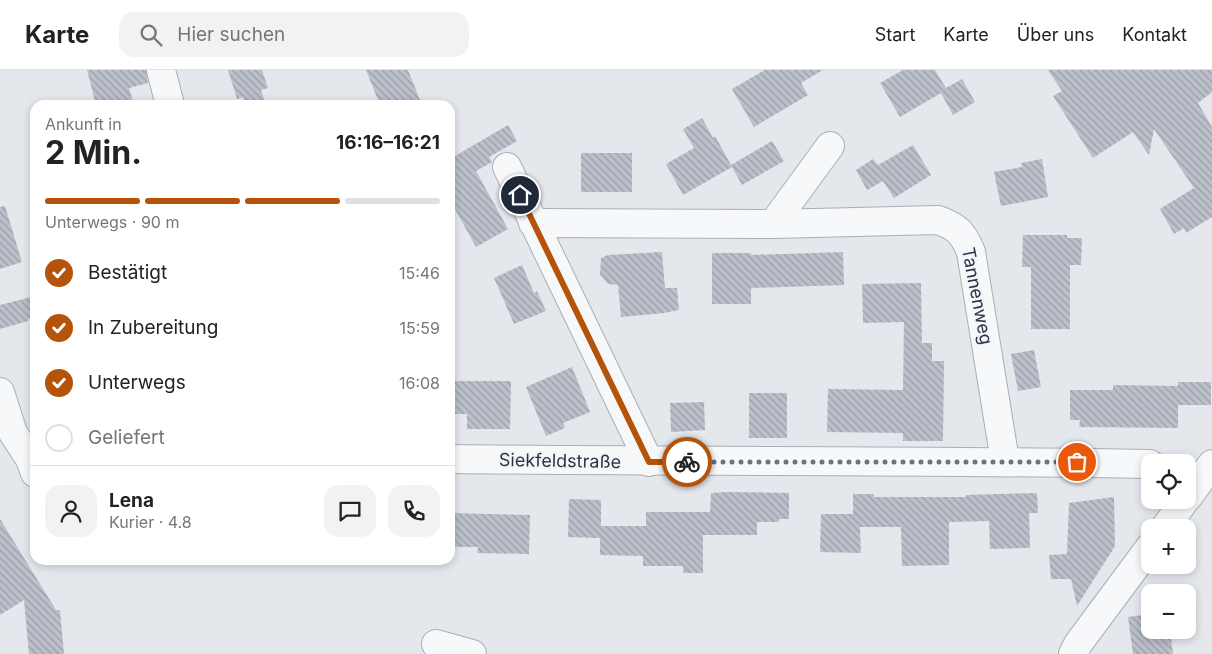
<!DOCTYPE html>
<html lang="de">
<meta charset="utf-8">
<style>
body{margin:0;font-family:Inter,sans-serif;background:#f2f2f2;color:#222;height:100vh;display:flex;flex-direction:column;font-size:19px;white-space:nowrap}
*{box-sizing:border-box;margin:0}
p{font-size:16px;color:#767676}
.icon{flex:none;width:28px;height:28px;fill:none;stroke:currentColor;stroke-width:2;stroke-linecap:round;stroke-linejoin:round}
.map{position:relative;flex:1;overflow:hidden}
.sheet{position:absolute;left:30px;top:30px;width:425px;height:465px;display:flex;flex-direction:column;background:#fff;border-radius:15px;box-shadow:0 2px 8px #0003}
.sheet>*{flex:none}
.fabs{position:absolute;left:1141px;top:384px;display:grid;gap:10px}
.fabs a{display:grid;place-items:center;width:55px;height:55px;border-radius:10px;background:#fff;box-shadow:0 2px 8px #0003;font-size:25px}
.pin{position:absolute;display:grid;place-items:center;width:42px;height:42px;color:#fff;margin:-21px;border:2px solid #fff;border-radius:50%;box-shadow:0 1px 5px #0007}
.courier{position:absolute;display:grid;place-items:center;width:50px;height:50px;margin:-25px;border:4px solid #b45309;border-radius:50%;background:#fff;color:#222;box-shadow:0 1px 6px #0007}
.head em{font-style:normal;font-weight:700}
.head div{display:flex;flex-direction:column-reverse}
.head{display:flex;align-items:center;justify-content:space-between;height:85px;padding:0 15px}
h1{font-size:32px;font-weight:700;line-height:38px}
.bar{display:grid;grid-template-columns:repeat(4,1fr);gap:8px 5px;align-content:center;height:60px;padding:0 15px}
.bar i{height:6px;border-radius:4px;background:#e0e0e0}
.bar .active{background:#b45309}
.bar p{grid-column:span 4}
.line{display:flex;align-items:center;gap:12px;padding:0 15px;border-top:1px solid #e0e0e0}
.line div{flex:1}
.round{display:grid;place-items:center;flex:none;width:52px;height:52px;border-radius:15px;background:#f2f2f2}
ol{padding:0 15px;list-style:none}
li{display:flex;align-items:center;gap:15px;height:55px}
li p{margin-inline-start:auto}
li .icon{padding:5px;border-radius:50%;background:#b45309;color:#fff;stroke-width:4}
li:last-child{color:#767676}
li i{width:28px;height:28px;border:2px solid #e0e0e0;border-radius:50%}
header{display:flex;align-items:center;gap:30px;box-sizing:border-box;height:70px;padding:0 25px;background:#fff;border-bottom:1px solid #e0e0e0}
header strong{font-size:24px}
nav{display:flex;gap:28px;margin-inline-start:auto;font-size:18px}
.search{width:350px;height:45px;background:#f2f2f2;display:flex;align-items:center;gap:12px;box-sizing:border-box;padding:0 18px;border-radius:15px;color:#767676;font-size:19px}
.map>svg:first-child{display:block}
</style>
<header>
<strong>Karte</strong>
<div class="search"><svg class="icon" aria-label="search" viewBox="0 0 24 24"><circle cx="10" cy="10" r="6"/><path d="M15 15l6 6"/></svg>Hier suchen</div>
<nav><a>Start</a><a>Karte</a><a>Über uns</a><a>Kontakt</a></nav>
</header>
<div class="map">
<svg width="1212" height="584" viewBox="0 0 1212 584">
<defs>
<pattern id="building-back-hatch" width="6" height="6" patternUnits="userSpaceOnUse" patternTransform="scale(1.25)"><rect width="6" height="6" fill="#bbc0ca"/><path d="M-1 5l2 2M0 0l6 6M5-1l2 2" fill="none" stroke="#989da6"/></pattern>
</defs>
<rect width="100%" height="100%" fill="#e4e7ec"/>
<g fill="url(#building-back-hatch)">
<path d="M 87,0 L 146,0 L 148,13 L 129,18 L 134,35 L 96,35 Z"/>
<path d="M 228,0 L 262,0 L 268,18 L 261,20 L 266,35 L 245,35 L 243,27 L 237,29 Z"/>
<path d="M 366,0 L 408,0 L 422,35 L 380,35 Z"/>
<path d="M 765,0 L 823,0 L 801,13 L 808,25 L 754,57 L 732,19 Z"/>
<path d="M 903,0 L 935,0 L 946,18 L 962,9 L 975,32 L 953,45 L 941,23 L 900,47 L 880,13 Z"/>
<path d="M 1048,0 L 1212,0 L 1212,22 L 1198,33 L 1212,57 L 1212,147 L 1186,163 L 1184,158 L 1174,164 L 1160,139 L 1194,118 L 1154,59 L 1149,85 L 1133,62 L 1093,88 L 1053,26 L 1062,21 Z"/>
<path d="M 702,48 L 713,68 L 715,66 L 731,95 L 772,71 L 784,91 L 742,115 L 732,97 L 683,125 L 666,94 L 694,78 L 683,59 Z"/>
<path d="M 508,55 L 517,71 L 489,87 L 492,92 L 476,101 L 508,159 L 476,177 L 450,130 L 450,89 Z"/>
<path d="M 913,75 L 931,105 L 894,128 L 883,111 L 867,120 L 856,100 L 873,89 L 878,95 Z"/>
<rect x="581" y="83" width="51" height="39"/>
<path d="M 1042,89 L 1048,127 L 1001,136 L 994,102 L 1022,97 L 1021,93 Z"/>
<path d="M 5,136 L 22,192 L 0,199 L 0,137 Z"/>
<path d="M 1023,165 L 1067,165 L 1067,168 L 1082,168 L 1081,195 L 1070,195 L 1070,259 L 1031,259 L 1031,197 L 1022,197 Z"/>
<path d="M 662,182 L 665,218 L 677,218 L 679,240 L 664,243 L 621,247 L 618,215 L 608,214 L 600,205 L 601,188 L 608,185 Z"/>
<path d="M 843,182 L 844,215 L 751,218 L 751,234 L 712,234 L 712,183 L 751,183 L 751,185 Z"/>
<path d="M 522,195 L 534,223 L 537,221 L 546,241 L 514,254 L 494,208 Z"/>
<path d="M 921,213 L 922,273 L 932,273 L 932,291 L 944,291 L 943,371 L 903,371 L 903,363 L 827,362 L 828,319 L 903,320 L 904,252 L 863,253 L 862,214 Z"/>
<path d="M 35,226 L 35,248 L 28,249 L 28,251 L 0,259 L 0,235 Z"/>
<path d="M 1034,280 L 1041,317 L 1018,321 L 1011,284 Z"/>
<path d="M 572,297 L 590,342 L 563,353 L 565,358 L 546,366 L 526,317 Z"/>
<path d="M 450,311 L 511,311 L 510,359 L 467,359 L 467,344 L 450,344 Z"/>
<path d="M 1178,312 L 1211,312 L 1211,335 L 1178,335 L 1178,358 L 1079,357 L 1080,350 L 1070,350 L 1070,320 L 1113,320 L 1113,315 L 1178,316 Z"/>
<rect x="749" y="323" width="38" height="45"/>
<path d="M 704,332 L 705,360 L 671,362 L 670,333 Z"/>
<path d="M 726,422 L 789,423 L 789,449 L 779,449 L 779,452 L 757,452 L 757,465 L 703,465 L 703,503 L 683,503 L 683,496 L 643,496 L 643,486 L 600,485 L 600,468 L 568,467 L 569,429 L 601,430 L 601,456 L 646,456 L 646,442 L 710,442 L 711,423 Z"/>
<path d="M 1037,423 L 1038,443 L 1029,443 L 1030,478 L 990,479 L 989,451 L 949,452 L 949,495 L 902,496 L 901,457 L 860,457 L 861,483 L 820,482 L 821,444 L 853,444 L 853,424 L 874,424 L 874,427 L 966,427 L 966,425 Z"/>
<path d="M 1114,427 L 1115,476 L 1077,536 L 1071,509 L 1051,509 L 1049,485 L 1067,484 L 1069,433 Z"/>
<path d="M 450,443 L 530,445 L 529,484 L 477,483 L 478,477 L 450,477 Z"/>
<path d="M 0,449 L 56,540 L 60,540 L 64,584 L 29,584 L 24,530 L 0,545 Z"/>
<path d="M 1150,544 L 1150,560 L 1170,560 L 1173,584 L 1133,584 L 1128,547 Z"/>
</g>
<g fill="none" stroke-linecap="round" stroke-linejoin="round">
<defs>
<g id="minor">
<path d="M 161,0 L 170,35"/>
<path d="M 507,97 L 649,392"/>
<path d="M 533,153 L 773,154 L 938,150 C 958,157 963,163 971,182 L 1005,391"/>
<path d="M 773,154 L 830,76"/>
<path d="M 0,322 L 13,363 L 30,389 L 35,403"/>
<path d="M 450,389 C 683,392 917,390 1150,394"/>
<path d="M 1188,427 L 1212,394"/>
<path d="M 1165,458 L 1185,430"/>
<path d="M 436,574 L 472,584"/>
<path d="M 1073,584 L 1078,574 L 1150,477"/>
</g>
</defs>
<use href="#minor" stroke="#a9aeb7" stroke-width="30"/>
<use href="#minor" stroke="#f7f8fa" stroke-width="28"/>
</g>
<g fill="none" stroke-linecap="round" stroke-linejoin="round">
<path stroke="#6c737f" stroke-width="5" stroke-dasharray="0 9" d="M 687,392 L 1077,392"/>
<path stroke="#b45309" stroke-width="6" d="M 520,125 L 649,392 L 687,392"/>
</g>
<g text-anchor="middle" stroke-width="5" stroke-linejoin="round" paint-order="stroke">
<g font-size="18" fill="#2b3445" stroke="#f4f6f9">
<text transform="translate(977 226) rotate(79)" y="6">Tannenweg</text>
<text transform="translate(560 391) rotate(1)" y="6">Siekfeldstraße</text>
</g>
</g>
</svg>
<div class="fabs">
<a><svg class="icon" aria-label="locate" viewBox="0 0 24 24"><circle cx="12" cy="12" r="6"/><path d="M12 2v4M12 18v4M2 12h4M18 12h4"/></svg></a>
<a>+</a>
<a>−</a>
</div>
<div class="pin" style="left:1077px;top:392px;background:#ea580c"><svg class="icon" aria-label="bag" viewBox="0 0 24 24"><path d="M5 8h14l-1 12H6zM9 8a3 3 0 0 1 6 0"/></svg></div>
<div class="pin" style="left:520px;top:125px;background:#1f2937"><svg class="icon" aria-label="home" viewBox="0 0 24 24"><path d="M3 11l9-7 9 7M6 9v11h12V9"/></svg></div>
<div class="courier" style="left:687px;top:392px"><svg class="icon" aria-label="bike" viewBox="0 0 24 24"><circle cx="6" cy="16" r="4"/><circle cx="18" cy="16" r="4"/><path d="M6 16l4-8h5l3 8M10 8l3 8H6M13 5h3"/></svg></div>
<section class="sheet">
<div class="head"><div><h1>2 Min.</h1><p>Ankunft in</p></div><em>16:16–16:21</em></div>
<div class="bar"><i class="active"></i><i class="active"></i><i class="active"></i><i></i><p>Unterwegs · 90 m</p></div>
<ol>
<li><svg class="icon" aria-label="check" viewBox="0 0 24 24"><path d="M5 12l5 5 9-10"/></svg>Bestätigt<p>15:46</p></li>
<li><svg class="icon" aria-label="check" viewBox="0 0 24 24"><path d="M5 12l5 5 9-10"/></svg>In Zubereitung<p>15:59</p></li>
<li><svg class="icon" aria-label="check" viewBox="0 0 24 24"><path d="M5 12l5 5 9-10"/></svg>Unterwegs<p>16:08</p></li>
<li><i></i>Geliefert</li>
</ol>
<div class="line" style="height:90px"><a class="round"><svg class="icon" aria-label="person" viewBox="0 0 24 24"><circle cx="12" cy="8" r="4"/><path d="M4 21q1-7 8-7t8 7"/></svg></a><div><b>Lena</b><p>Kurier · 4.8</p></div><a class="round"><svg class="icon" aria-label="chat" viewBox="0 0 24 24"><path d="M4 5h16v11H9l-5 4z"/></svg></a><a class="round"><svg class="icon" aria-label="phone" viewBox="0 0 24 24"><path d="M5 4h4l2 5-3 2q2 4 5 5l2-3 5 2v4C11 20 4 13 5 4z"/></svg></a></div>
</section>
</div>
